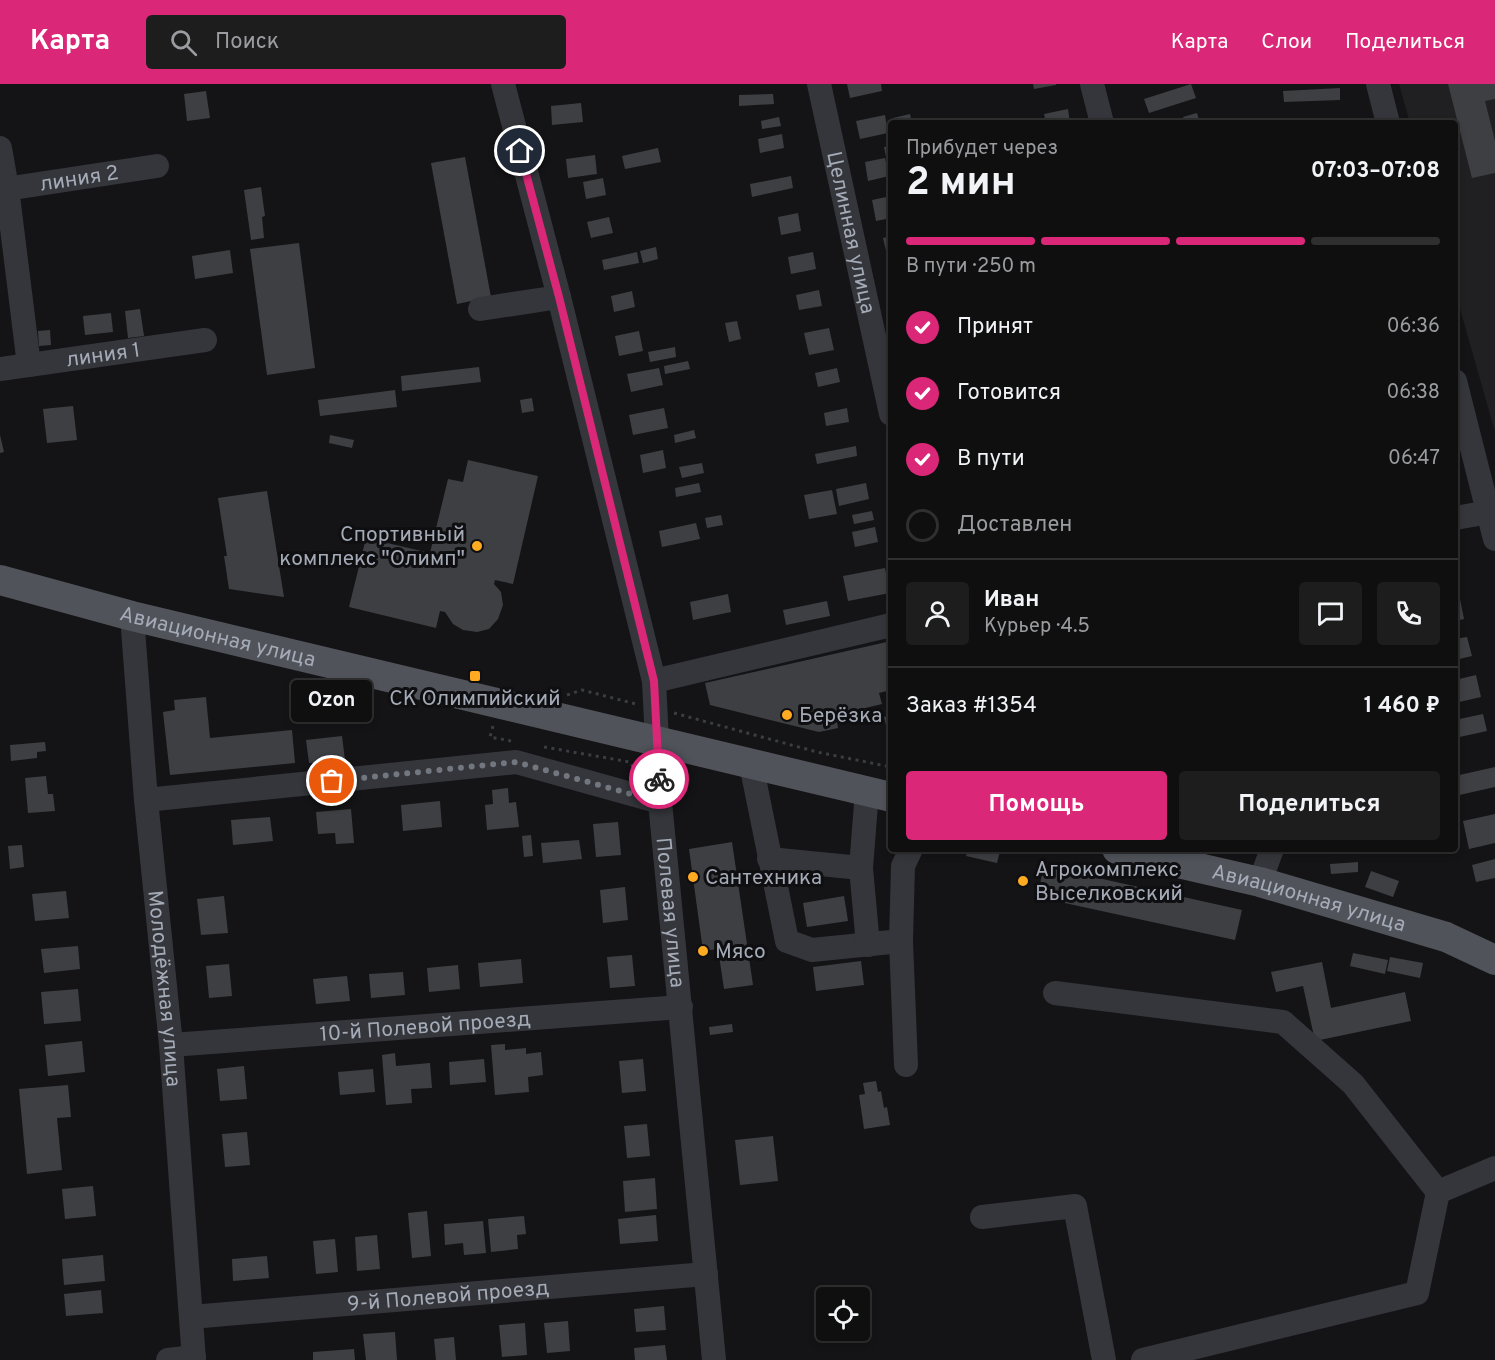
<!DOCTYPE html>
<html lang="ru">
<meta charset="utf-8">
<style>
body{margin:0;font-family:Overpass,sans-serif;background:#1d1d1e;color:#f1f3f6;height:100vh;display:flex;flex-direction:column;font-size:22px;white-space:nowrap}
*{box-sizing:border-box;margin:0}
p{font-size:20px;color:#9b9c9f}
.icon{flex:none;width:33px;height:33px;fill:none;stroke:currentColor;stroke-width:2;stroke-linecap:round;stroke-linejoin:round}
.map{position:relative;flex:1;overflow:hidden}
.sheet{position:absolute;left:888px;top:36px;width:570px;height:732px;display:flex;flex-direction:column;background:#0f0f10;border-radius:6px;box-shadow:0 3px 9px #0003,0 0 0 2px #2f2f30}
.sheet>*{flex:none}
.tools{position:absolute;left:816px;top:1203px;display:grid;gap:12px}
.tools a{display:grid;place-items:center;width:54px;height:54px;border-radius:6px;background:#0f0f10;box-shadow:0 3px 9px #0003,0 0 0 2px #2f2f30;font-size:30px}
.pin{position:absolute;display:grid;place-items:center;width:51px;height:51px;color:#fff;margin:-26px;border:3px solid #fff;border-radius:50%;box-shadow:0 2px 6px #0007}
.courier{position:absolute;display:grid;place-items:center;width:60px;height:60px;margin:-30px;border:4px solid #db2777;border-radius:50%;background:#fff;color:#222;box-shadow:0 2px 8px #0007}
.bubble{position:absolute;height:42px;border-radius:6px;background:#0f0f10;box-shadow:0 3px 9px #0003,0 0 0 2px #2f2f30;font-size:20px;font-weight:700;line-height:42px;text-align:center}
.summary em{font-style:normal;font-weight:700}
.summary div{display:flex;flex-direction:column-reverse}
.summary{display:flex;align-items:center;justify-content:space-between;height:102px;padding:0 18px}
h1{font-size:39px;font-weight:700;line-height:45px}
.bar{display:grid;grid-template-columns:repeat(4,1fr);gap:9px 6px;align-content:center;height:72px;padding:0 18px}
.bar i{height:8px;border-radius:4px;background:#2f2f30}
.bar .current{background:#db2777}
.bar p{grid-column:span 4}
.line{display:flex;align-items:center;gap:15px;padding:0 18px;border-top:2px solid #2f2f30}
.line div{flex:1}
.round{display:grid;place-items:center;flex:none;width:63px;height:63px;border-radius:6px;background:#1d1d1e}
ol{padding:0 18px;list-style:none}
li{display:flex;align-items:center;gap:18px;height:66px}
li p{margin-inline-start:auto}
li .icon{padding:6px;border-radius:50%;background:#db2777;color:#fff;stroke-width:4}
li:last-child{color:#9b9c9f}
li i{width:33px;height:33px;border:3px solid #2f2f30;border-radius:50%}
.button{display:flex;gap:12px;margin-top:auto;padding:12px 18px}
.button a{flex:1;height:69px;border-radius:6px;background:#db2777;color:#fff;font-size:24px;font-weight:700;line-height:69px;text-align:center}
.button a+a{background:#1d1d1e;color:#f1f3f6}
header{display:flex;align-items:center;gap:36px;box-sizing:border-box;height:84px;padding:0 30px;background:#db2777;color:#fff}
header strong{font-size:28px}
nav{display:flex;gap:33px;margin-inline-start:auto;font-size:21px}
.search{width:420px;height:54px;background:#1d1d1e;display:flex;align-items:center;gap:15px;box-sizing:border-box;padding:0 21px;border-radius:6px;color:#9b9c9f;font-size:22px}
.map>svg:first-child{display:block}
</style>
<header>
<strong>Карта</strong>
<div class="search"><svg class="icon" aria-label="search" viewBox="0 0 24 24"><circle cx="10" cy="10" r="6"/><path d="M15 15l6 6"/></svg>Поиск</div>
<nav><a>Карта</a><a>Слои</a><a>Поделиться</a></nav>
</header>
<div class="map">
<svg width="1495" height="1276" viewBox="0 0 1495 1276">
<rect width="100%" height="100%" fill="#141416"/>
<path fill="#202023" d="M 1399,0 L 1495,0 L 1495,348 L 1455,207 L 1455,39 L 1410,39 Z"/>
<g fill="#3d3f43">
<path d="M 847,0 L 881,0 L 882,7 L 850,14 Z"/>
<path d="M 1033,0 L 1056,0 L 1056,1 L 1034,5 Z"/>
<path d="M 1191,0 L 1196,14 L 1149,29 L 1144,15 Z"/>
<path d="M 1448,0 L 1495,0 L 1495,15 L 1485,17 L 1495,57 L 1495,89 L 1472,94 Z"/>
<path d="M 1340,4 L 1340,16 L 1284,18 L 1283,7 Z"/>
<path d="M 206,7 L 210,34 L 187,37 L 184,10 Z"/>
<path d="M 773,10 L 774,20 L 739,22 L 739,11 Z"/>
<path d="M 581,19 L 583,38 L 552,41 L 551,22 Z"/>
<path d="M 1068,25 L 1070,39 L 1046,39 L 1044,30 Z"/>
<path d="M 1197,29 L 1199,36 L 1184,39 L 1183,33 Z"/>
<path d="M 910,30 L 912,39 L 894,39 L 893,34 Z"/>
<path d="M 885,31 L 888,49 L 860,55 L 856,37 Z"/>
<path d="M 779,33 L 781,42 L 762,45 L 761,37 Z"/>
<path d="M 1345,35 L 1346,39 L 1315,39 L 1315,37 Z"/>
<path d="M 782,50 L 784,64 L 760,69 L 758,55 Z"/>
<path d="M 891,62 L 891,72 L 886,73 L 884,63 Z"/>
<path d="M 658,64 L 661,78 L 625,85 L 622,72 Z"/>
<path d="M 595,71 L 597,90 L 568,94 L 566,75 Z"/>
<path d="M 465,73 L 491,213 L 457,220 L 431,79 Z"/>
<path d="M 885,74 L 889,92 L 868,97 L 865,78 Z"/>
<path d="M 791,92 L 793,104 L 752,113 L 750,100 Z"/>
<path d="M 603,94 L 606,111 L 586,115 L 583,98 Z"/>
<path d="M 261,103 L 265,132 L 262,133 L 264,154 L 251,156 L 244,106 Z"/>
<path d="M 891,112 L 891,134 L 876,137 L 872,116 Z"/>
<path d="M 798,129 L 801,147 L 781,151 L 778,133 Z"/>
<path d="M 609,133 L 613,149 L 591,154 L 587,138 Z"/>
<path d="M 891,152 L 891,170 L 887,171 L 883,154 Z"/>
<path d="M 299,159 L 315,284 L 267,291 L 250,165 Z"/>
<path d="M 656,163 L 658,175 L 643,179 L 640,167 Z"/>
<path d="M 230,166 L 233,189 L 195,195 L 192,172 Z"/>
<path d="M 637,168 L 639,179 L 604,186 L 602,176 Z"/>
<path d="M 813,168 L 816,185 L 791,190 L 788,173 Z"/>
<path d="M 819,206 L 822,222 L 799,226 L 796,211 Z"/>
<path d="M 632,207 L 635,223 L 614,228 L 611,212 Z"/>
<path d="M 140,225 L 144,252 L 128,254 L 125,227 Z"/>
<path d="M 111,229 L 113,248 L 85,251 L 83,232 Z"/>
<path d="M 737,237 L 741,255 L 729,258 L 725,239 Z"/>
<path d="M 829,244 L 834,266 L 809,271 L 804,249 Z"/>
<path d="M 50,246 L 51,261 L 39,262 L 38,247 Z"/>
<path d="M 639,247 L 643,267 L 619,272 L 615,252 Z"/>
<path d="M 675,263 L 676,273 L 650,278 L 648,268 Z"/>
<path d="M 688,277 L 690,285 L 665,290 L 664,282 Z"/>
<path d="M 479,283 L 481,298 L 402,307 L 401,292 Z"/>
<path d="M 659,284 L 663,301 L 631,308 L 627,290 Z"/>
<path d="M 837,284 L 840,298 L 818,303 L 815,289 Z"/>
<path d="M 395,306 L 397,323 L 320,332 L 318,316 Z"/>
<path d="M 532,314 L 534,327 L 522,329 L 520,316 Z"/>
<path d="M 73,322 L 77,356 L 47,359 L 43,325 Z"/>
<path d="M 664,324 L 668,344 L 633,351 L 629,331 Z"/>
<path d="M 847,324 L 849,338 L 826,342 L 824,329 Z"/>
<path d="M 694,346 L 696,354 L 675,359 L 674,351 Z"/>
<path d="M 0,351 L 4,368 L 0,369 Z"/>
<path d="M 330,351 L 354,356 L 352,364 L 329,359 Z"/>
<path d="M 856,362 L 857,372 L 817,380 L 815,370 Z"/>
<path d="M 663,366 L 666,384 L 643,389 L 640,371 Z"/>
<path d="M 468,376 L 538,392 L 513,500 L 495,496 L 494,500 L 501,508 L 503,521 L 498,535 L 489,545 L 477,548 L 463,546 L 453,540 L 445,528 L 440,527 L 436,544 L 349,523 L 366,454 L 430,469 L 448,395 L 463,398 Z"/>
<path d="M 702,379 L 704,389 L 682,394 L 679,383 Z"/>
<path d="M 699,399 L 701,408 L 676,413 L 675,404 Z"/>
<path d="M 866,399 L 869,415 L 839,422 L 836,405 Z"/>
<path d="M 832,406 L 837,430 L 809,435 L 804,411 Z"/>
<path d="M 267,407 L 284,513 L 229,505 L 224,472 L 227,472 L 218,414 Z"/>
<path d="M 872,427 L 874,436 L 854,440 L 852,431 Z"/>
<path d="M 721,431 L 723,441 L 707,444 L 705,434 Z"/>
<path d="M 696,439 L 700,455 L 662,463 L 659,447 Z"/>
<path d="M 875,443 L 878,458 L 855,463 L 852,448 Z"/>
<path d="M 885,484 L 890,509 L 848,517 L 843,492 Z"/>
<path d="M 728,510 L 731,528 L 693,536 L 690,518 Z"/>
<path d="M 1460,515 L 1464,535 L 1455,537 L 1455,516 Z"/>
<path d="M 827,517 L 830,532 L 786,541 L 783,526 Z"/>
<path d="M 1467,553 L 1472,572 L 1455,576 L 1455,555 Z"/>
<path d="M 891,557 L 891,606 L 879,609 L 882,620 L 836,631 L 838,644 L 819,648 L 710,621 L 705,599 Z"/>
<path d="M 1476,591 L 1481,613 L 1455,619 L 1455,596 Z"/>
<path d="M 206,613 L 210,654 L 292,646 L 295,679 L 170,691 L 163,628 L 175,626 L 174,616 Z"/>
<path d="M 1483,630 L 1487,647 L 1455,654 L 1455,636 Z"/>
<path d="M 891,631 L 891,659 L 890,659 L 884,633 Z"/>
<path d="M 342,652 L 345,676 L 309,679 L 306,656 Z"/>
<path d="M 45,658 L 46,667 L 37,668 L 37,674 L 11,677 L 10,661 Z"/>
<path d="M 1495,683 L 1495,703 L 1455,712 L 1455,692 Z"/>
<path d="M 46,692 L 48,710 L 53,710 L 55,727 L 28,729 L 25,694 Z"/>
<path d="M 508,704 L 509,719 L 516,718 L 519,743 L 487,746 L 485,721 L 493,720 L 492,706 Z"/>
<path d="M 440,717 L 442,743 L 403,747 L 401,721 Z"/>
<path d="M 351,725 L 354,759 L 336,760 L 335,749 L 318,750 L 316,728 Z"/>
<path d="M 1495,730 L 1495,759 L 1469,765 L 1463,737 Z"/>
<path d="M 270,733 L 273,757 L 233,761 L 231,736 Z"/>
<path d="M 618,738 L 621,771 L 596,773 L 593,740 Z"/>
<path d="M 531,751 L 533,772 L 524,773 L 522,752 Z"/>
<path d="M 579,756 L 582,775 L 543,779 L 541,759 Z"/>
<path d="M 732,758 L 753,901 L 724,905 L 718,865 L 703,867 L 689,765 Z"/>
<path d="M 22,761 L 24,783 L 10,785 L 8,762 Z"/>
<path d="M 968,765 L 989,765 L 1000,767 L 997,779 L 966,772 Z"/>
<path d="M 1495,775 L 1495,794 L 1476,798 L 1472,781 Z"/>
<path d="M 1358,778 L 1358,788 L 1331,790 L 1330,780 Z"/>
<path d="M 1044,782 L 1242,826 L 1235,856 L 1037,813 Z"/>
<path d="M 1371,787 L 1399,797 L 1393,813 L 1365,803 Z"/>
<path d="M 625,803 L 628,836 L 603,839 L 600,806 Z"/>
<path d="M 66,807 L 69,834 L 35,837 L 32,810 Z"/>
<path d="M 224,812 L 228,849 L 201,851 L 197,815 Z"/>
<path d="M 844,812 L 848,837 L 807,843 L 803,819 Z"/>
<path d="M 78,862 L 80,885 L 44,889 L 41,865 Z"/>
<path d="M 1353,869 L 1388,876 L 1385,890 L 1350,882 Z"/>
<path d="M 632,871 L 635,902 L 610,904 L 607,873 Z"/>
<path d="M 1390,873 L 1423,879 L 1420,894 L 1387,887 Z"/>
<path d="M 521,875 L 523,899 L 480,903 L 478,879 Z"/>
<path d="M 861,877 L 864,901 L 816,907 L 813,883 Z"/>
<path d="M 1322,878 L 1331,924 L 1405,908 L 1411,937 L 1315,957 L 1303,902 L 1276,908 L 1271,888 Z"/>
<path d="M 229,880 L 232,912 L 209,914 L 206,882 Z"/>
<path d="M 458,881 L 460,905 L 429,908 L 427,884 Z"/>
<path d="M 403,888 L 405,911 L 371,914 L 369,890 Z"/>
<path d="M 347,892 L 350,917 L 316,920 L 313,895 Z"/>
<path d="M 78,905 L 81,937 L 44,940 L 41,908 Z"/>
<path d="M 732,940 L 733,948 L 710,951 L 709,943 Z"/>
<path d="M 82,957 L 85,988 L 48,992 L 45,961 Z"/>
<path d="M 505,960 L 505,966 L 526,964 L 526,970 L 541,968 L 543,991 L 528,993 L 529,1008 L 495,1011 L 491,961 Z"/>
<path d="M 395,969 L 396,982 L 430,979 L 432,1004 L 411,1005 L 412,1019 L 386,1021 L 382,971 Z"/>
<path d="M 484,975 L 486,998 L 450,1001 L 449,978 Z"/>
<path d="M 643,975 L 646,1007 L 622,1009 L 619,977 Z"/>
<path d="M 244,982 L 247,1015 L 220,1017 L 217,985 Z"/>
<path d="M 373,985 L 375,1008 L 340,1011 L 338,988 Z"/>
<path d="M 876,997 L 878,1008 L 881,1007 L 884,1024 L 887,1023 L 890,1041 L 864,1045 L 859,1011 L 865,1010 L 863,999 Z"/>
<path d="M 68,1001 L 71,1033 L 57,1034 L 62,1086 L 27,1090 L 19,1005 Z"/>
<path d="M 647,1040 L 650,1072 L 627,1074 L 624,1042 Z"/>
<path d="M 247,1048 L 250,1081 L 225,1083 L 222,1050 Z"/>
<path d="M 773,1052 L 778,1097 L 740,1101 L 735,1056 Z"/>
<path d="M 655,1094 L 657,1125 L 625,1128 L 623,1097 Z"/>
<path d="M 93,1102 L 96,1132 L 65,1135 L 62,1105 Z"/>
<path d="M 427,1127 L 431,1172 L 412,1174 L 408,1129 Z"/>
<path d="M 656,1131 L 658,1157 L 620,1160 L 618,1135 Z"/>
<path d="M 524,1132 L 526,1150 L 517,1151 L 518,1165 L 491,1168 L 488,1135 Z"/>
<path d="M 483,1137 L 486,1169 L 464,1171 L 463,1159 L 445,1161 L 444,1140 Z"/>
<path d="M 377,1151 L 380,1185 L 357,1187 L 355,1153 Z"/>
<path d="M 335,1155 L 338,1188 L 316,1190 L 313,1157 Z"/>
<path d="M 103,1171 L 105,1197 L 64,1201 L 62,1175 Z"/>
<path d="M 267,1172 L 269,1194 L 233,1197 L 232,1175 Z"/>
<path d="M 101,1206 L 103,1229 L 66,1232 L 64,1210 Z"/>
<path d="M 664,1222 L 666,1246 L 636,1248 L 634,1225 Z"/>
<path d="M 568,1237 L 570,1267 L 547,1269 L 544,1239 Z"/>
<path d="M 525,1239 L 527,1271 L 502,1273 L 499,1241 Z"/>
<path d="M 395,1248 L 397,1276 L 366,1276 L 363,1250 Z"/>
<path d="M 454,1253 L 456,1276 L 436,1276 L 434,1255 Z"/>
<path d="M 665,1261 L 667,1276 L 635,1276 L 634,1264 Z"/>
<path d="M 354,1265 L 355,1276 L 313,1276 L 313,1268 Z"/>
</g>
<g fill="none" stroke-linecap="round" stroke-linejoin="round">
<g stroke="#3a3d42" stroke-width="3" stroke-dasharray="3 4.5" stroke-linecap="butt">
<path d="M 567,611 L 582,606 L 636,620"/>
<path d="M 674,629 L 817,668 L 891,683"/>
<path d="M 493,642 L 490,653 L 511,657"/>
<path d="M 544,663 L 630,678 L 637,690"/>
</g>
<g stroke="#34363b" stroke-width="24">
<path id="s1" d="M 503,0 L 559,213 L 654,597 L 660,718 L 714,1276"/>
<path id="s2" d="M 819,0 L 891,330"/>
<path d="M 1092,0 L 1102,39"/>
<path d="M 1378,0 L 1388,39"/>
<path d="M 0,64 L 7,104 L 29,281"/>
<path id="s3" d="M 0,106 L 157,82"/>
<path d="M 480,225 L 559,213"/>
<path id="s4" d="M 0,285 L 205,256"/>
<path d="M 1455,297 L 1495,455"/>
<path d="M 1455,434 L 1495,427"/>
<path id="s5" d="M 132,532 L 146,716 L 171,961 L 194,1276"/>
<path d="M 654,597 L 891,541"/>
<path d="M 751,680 L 787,857 L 812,866 L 901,857"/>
<path d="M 867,707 L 861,784 L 868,861"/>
<path d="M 146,716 L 516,678 L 660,718"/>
<path d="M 769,775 L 861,784"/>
<path d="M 1260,798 L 1272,765"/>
<path d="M 1055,909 L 1283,938 L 1353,1000 L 1438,1108 L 1417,1209 L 1143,1276"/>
<path id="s6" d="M 171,961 L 681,923"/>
<path d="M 906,981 L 901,857 L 903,782 L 911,765"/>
<path d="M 1438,1108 L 1495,1084"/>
<path d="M 982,1133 L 1075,1122 L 1104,1276"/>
<path id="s7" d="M 191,1233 L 706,1190"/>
<path d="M 168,1276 L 194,1273"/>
</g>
<g stroke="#50535a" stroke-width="30">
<path id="s8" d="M 0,496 L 132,532 L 891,713"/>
<path id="s9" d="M 1117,765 L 1260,798 L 1446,853 L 1495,876"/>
</g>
</g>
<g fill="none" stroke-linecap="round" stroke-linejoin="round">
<path stroke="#72767f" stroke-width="6" stroke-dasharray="0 10.8" d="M 332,697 L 516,678 L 660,718 L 659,695"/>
<path stroke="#db2777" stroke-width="8" d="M 520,67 L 559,213 L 654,597 L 659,695"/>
</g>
<g fill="#ffab22" stroke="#0f0f11" stroke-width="2">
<circle cx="477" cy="462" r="6"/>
<rect x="469" y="586" width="12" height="12" rx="3"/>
<circle cx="787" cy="631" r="6"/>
<circle cx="693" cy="793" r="6"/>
<circle cx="1023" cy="797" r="6"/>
<circle cx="703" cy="867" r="6"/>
</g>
<g text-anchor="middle" stroke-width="6" stroke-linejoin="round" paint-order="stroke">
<g font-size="21" fill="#a4abb7" stroke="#0f0f11">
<text dy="7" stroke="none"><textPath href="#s3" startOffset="80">линия 2</textPath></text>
<text dy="7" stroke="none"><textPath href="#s2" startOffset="152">Целинная улица</textPath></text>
<text dy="7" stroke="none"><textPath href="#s4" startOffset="104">линия 1</textPath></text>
<text dy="7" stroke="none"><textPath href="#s8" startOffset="225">Авиационная улица</textPath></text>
<text dy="7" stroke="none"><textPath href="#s9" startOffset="198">Авиационная улица</textPath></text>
<text dy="7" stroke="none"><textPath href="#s1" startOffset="848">Полевая улица</textPath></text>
<text dy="7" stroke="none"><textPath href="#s5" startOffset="374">Молодёжная улица</textPath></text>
<text dy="7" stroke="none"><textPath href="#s6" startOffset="255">10-й Полевой проезд</textPath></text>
<text dy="7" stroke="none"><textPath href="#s7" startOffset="258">9-й Полевой проезд</textPath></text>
</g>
<g font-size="21" fill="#a4abb7" stroke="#0f0f11" text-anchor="start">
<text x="465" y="457" text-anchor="end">Спортивный<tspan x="465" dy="24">комплекс "Олимп"</tspan></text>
<text x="475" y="621" text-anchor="middle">СК Олимпийский</text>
<text x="799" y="638">Берёзка</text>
<text x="1035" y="792">Агрокомплекс<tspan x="1035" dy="24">Выселковский</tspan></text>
<text x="705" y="800">Сантехника</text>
<text x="715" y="874">Мясо</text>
</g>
</g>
</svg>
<div class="tools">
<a><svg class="icon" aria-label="locate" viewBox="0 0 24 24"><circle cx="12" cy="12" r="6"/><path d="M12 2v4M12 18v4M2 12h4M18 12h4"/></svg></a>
</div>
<div class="pin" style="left:332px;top:697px;background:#ea580c"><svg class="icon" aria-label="bag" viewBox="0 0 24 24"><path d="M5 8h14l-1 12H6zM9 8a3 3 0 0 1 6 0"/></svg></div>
<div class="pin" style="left:520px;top:67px;background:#1f2937"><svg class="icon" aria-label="home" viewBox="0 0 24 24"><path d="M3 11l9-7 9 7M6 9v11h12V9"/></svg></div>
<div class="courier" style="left:659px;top:695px"><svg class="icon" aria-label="bike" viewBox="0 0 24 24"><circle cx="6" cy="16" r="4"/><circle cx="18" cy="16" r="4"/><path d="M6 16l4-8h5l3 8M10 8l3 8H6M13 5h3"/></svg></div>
<div class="bubble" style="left:291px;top:596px;width:81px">Ozon</div>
<section class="sheet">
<div class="summary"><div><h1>2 мин</h1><p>Прибудет через</p></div><em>07:03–07:08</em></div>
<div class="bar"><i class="current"></i><i class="current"></i><i class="current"></i><i></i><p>В пути · 250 m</p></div>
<ol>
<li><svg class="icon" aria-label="check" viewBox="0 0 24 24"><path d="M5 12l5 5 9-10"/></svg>Принят<p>06:36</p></li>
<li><svg class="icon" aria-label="check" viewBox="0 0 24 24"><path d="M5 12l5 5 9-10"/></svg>Готовится<p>06:38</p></li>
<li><svg class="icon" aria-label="check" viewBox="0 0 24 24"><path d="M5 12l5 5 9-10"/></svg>В пути<p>06:47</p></li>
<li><i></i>Доставлен</li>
</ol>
<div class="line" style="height:108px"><a class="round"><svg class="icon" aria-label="person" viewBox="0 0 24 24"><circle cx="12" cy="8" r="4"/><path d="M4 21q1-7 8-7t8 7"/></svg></a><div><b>Иван</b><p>Курьер · 4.5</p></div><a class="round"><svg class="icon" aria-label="chat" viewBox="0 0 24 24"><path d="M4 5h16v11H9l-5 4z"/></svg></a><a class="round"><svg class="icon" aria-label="phone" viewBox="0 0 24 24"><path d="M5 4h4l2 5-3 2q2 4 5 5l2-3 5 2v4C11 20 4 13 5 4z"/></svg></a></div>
<div class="line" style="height:78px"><div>Заказ #1354</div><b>1 460 ₽</b></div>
<div class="button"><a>Помощь</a><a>Поделиться</a></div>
</section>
</div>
